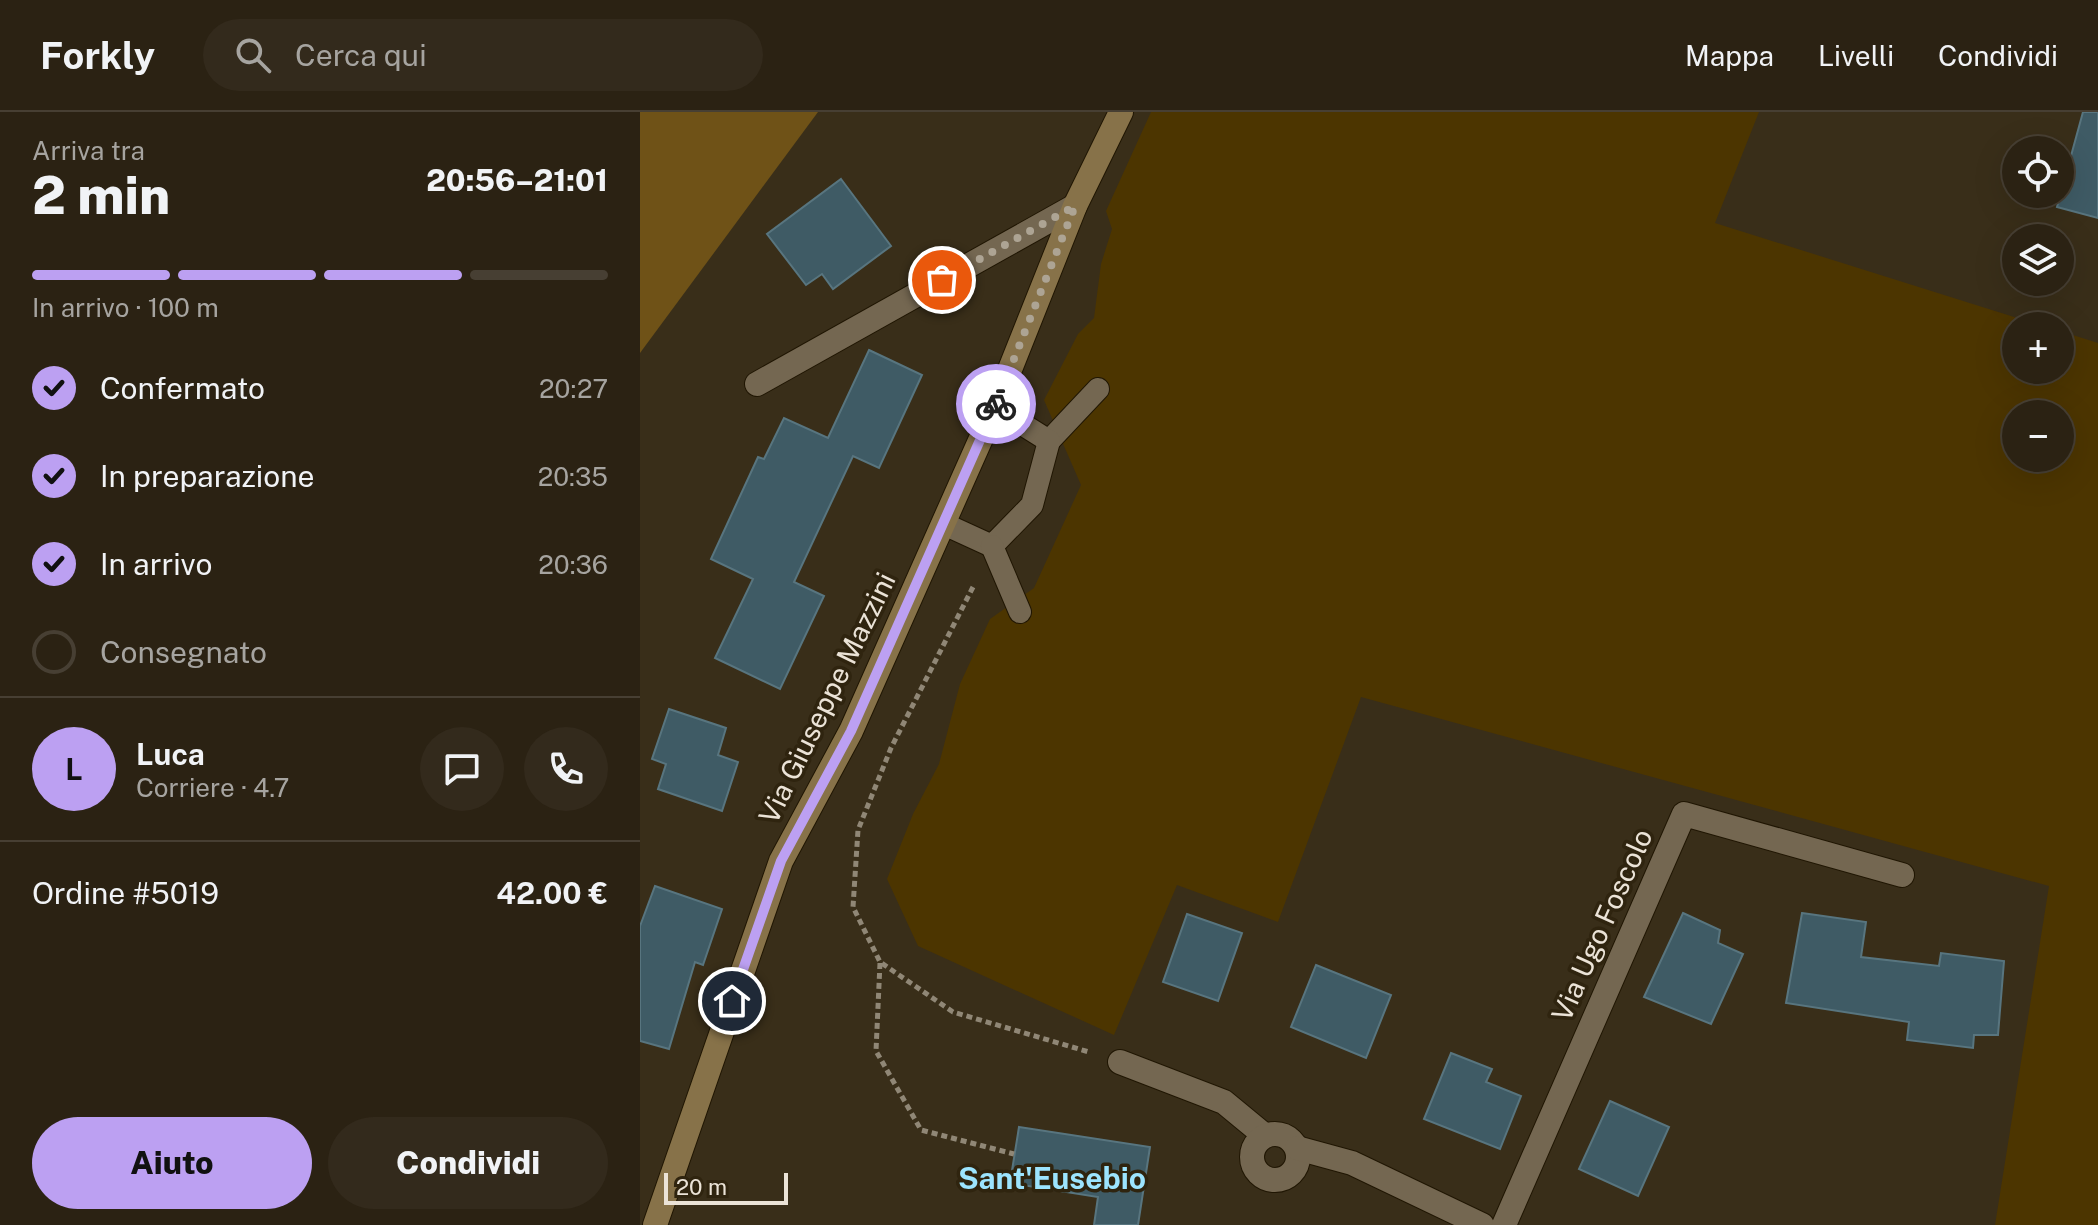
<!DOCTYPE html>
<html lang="it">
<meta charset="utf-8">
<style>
body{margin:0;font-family:"Public Sans",sans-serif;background:#332a1c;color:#f1f3f6;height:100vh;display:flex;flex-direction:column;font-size:30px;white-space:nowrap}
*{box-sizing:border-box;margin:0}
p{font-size:26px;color:#a6a4a0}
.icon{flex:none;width:44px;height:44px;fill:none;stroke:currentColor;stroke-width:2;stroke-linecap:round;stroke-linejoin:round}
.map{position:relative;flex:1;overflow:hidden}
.drawer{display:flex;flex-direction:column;background:#2b2213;width:640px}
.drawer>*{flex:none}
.controls{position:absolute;left:1362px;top:24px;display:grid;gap:16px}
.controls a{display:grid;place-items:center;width:72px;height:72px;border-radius:50%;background:#2b2213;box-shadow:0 8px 32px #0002,0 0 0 2px #473f33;font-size:40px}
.scale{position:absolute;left:24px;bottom:20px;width:124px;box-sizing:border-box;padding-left:8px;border:4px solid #ebe3d7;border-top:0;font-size:22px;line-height:28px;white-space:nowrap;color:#ebe3d7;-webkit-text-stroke:6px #2f240f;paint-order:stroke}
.pin{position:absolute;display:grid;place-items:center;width:68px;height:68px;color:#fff;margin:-34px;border:4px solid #fff;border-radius:50%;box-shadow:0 2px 8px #0007}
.courier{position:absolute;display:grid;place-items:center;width:80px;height:80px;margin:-40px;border:6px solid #bca0f2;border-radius:50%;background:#fff;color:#222;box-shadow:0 2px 10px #0007}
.overview em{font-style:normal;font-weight:800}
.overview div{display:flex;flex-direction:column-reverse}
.overview{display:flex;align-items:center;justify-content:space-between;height:136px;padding:0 32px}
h1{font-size:52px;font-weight:800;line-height:60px}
.bar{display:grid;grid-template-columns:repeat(4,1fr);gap:12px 8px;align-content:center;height:96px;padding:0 32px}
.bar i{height:10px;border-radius:6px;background:#473f33}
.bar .selected{background:#bca0f2}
.bar p{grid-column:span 4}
.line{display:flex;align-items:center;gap:20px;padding:0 32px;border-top:2px solid #473f33}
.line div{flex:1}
.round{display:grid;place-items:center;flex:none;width:84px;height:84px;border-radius:42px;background:#332a1c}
ol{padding:0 32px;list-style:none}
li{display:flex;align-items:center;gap:24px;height:88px}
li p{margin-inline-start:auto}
li .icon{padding:8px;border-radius:50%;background:#bca0f2;color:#111;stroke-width:4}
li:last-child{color:#a6a4a0}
li i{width:44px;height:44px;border:4px solid #473f33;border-radius:50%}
.cta{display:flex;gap:16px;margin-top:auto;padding:16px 32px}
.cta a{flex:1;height:92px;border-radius:48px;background:#bca0f2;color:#111;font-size:32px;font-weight:800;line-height:92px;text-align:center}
.cta a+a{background:#332a1c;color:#f1f3f6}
header{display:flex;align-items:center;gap:48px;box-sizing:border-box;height:112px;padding:0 40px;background:#2b2213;border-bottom:2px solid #473f33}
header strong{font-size:38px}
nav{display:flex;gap:44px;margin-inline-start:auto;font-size:28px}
.search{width:560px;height:72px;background:#332a1c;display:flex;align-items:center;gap:20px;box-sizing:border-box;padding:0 28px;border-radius:44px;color:#a6a4a0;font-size:30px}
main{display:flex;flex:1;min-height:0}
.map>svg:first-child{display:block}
</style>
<header>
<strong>Forkly</strong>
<div class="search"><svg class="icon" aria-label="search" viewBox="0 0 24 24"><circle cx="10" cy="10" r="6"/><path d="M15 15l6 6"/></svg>Cerca qui</div>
<nav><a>Mappa</a><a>Livelli</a><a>Condividi</a></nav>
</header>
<main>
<section class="drawer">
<div class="overview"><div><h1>2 min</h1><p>Arriva tra</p></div><em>20:56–21:01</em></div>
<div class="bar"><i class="selected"></i><i class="selected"></i><i class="selected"></i><i></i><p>In arrivo · 100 m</p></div>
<ol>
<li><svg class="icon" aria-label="check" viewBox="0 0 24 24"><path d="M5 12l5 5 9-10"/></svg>Confermato<p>20:27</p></li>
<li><svg class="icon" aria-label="check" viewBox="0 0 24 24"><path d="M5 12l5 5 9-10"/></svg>In preparazione<p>20:35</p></li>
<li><svg class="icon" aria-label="check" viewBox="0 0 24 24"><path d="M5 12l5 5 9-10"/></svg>In arrivo<p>20:36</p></li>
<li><i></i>Consegnato</li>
</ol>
<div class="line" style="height:144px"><b class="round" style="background:#bca0f2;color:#111">L</b><div><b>Luca</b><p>Corriere · 4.7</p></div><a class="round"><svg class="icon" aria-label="chat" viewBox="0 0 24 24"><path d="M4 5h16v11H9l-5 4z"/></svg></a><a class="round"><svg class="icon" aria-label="phone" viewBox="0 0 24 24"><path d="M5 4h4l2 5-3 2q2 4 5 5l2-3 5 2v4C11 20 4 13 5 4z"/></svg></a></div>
<div class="line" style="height:104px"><div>Ordine #5019</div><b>42.00 €</b></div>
<div class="cta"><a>Aiuto</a><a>Condividi</a></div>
</section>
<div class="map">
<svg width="1458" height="1113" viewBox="0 0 1458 1113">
<rect width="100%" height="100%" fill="#392e19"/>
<path fill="#4c3500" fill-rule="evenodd" d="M 511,0 L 1119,0 L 1075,111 L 1403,214 L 1376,214 L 1376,258 L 1420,258 L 1420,219 L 1458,231 L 1458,1113 L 1355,1113 L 1409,774 L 721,585 L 638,810 L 537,773 L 474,923 L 278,834 L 247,767 L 273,702 L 299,652 L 320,572 L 350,507 L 394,476 L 441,373 L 404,288 L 438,222 L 454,206 L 461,152 L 472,117 L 466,99 ZM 1376,302 L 1420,302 L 1420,346 L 1376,346 Z"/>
<path fill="#6f5217" d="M 0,0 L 178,0 L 0,241 Z"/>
<g fill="#3f5b65" stroke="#58757f" stroke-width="2">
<path d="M 1443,0 L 1458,0 L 1458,106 L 1417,95 Z"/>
<path d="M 201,67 L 251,134 L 193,177 L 182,162 L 166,173 L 127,122 Z"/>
<path d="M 229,238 L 282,263 L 239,356 L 213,344 L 154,470 L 184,484 L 140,577 L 75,546 L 113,467 L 71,447 L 118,345 L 124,347 L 144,306 L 188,326 Z"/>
<path d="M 29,597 L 86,616 L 78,643 L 98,650 L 82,699 L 18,677 L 26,652 L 12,647 Z"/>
<path d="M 15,774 L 82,797 L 63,853 L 55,850 L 29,937 L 0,929 L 0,814 Z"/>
<path d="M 1043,801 L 1080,818 L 1078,831 L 1103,842 L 1071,912 L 1004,885 Z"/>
<path d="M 1162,801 L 1226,810 L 1221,845 L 1299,854 L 1301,841 L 1364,849 L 1358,923 L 1334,923 L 1333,936 L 1267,928 L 1269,910 L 1146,891 Z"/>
<path d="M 547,802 L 602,821 L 578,889 L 523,870 Z"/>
<path d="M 676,853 L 751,883 L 726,946 L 651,915 Z"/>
<path d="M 811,941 L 852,957 L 846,970 L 881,984 L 860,1037 L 784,1007 Z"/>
<path d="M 970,989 L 1029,1015 L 998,1084 L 939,1057 Z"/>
<path d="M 379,1015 L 510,1035 L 498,1113 L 454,1113 L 458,1085 L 370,1071 Z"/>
</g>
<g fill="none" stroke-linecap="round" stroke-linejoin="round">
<defs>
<g id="lane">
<path d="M 409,329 L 458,277"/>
<path d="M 304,412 L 352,434 L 392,393 L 409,329 L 355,295"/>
<path d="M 352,434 L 380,500"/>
</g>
<g id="street">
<path d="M 117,272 L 435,94"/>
<path d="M 480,950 L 584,990 L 624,1023"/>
<circle cx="635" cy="1045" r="23"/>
<path d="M 657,1036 L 712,1051 L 842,1113"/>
<path d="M 864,1113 L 1044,702 L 1262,763"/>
</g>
<path id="secondary" d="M 15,1113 L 141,749 L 211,619 L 355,295 L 435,94 L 481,0"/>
</defs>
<use href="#lane" stroke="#201603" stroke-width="24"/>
<use href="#street" stroke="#201603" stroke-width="26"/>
<use href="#secondary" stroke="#201603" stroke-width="26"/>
<g stroke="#908776" stroke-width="5" stroke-dasharray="6 4" stroke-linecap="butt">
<path d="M 333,475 L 251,636 L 218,718 L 213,795 L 240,850 L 313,900 L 449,940"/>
<path d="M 240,851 L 236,939 L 281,1018 L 374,1042"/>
</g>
<use href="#lane" stroke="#746751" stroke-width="22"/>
<use href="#street" stroke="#746751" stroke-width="24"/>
<use href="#secondary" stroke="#877249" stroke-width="24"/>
</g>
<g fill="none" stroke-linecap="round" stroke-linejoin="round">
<path stroke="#ada494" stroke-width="8" stroke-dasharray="0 14.4" d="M 302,168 L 435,94 L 356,292"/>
<path stroke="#bca0f2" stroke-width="10" d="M 92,889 L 141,749 L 211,619 L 356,292"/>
</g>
<g text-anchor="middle" stroke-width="7" stroke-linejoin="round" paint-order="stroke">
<g font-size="28" fill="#ebe3d7" stroke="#2f240f">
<text transform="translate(187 586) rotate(-64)" y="10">Via Giuseppe Mazzini</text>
<text transform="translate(962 813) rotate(-66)" y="10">Via Ugo Foscolo</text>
</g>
<g font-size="30" font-weight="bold" fill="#9ce4fe" stroke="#2f240f">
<text x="412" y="1077">Sant'Eusebio</text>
</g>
</g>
</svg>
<div class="controls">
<a><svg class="icon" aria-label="locate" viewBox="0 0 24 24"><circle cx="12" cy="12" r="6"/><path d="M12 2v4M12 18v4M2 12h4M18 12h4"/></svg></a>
<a><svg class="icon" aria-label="layers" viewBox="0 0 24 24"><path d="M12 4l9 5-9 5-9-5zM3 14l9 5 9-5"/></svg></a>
<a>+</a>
<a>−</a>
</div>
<div class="scale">20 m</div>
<div class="pin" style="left:302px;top:168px;background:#ea580c"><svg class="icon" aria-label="bag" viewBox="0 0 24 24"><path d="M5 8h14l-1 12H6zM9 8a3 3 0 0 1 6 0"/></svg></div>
<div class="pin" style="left:92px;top:889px;background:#1f2937"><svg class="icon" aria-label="home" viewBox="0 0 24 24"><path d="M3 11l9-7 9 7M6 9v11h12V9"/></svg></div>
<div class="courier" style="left:356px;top:292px"><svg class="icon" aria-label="bike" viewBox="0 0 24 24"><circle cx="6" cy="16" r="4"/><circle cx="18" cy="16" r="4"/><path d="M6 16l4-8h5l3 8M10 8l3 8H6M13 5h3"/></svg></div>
</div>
</main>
